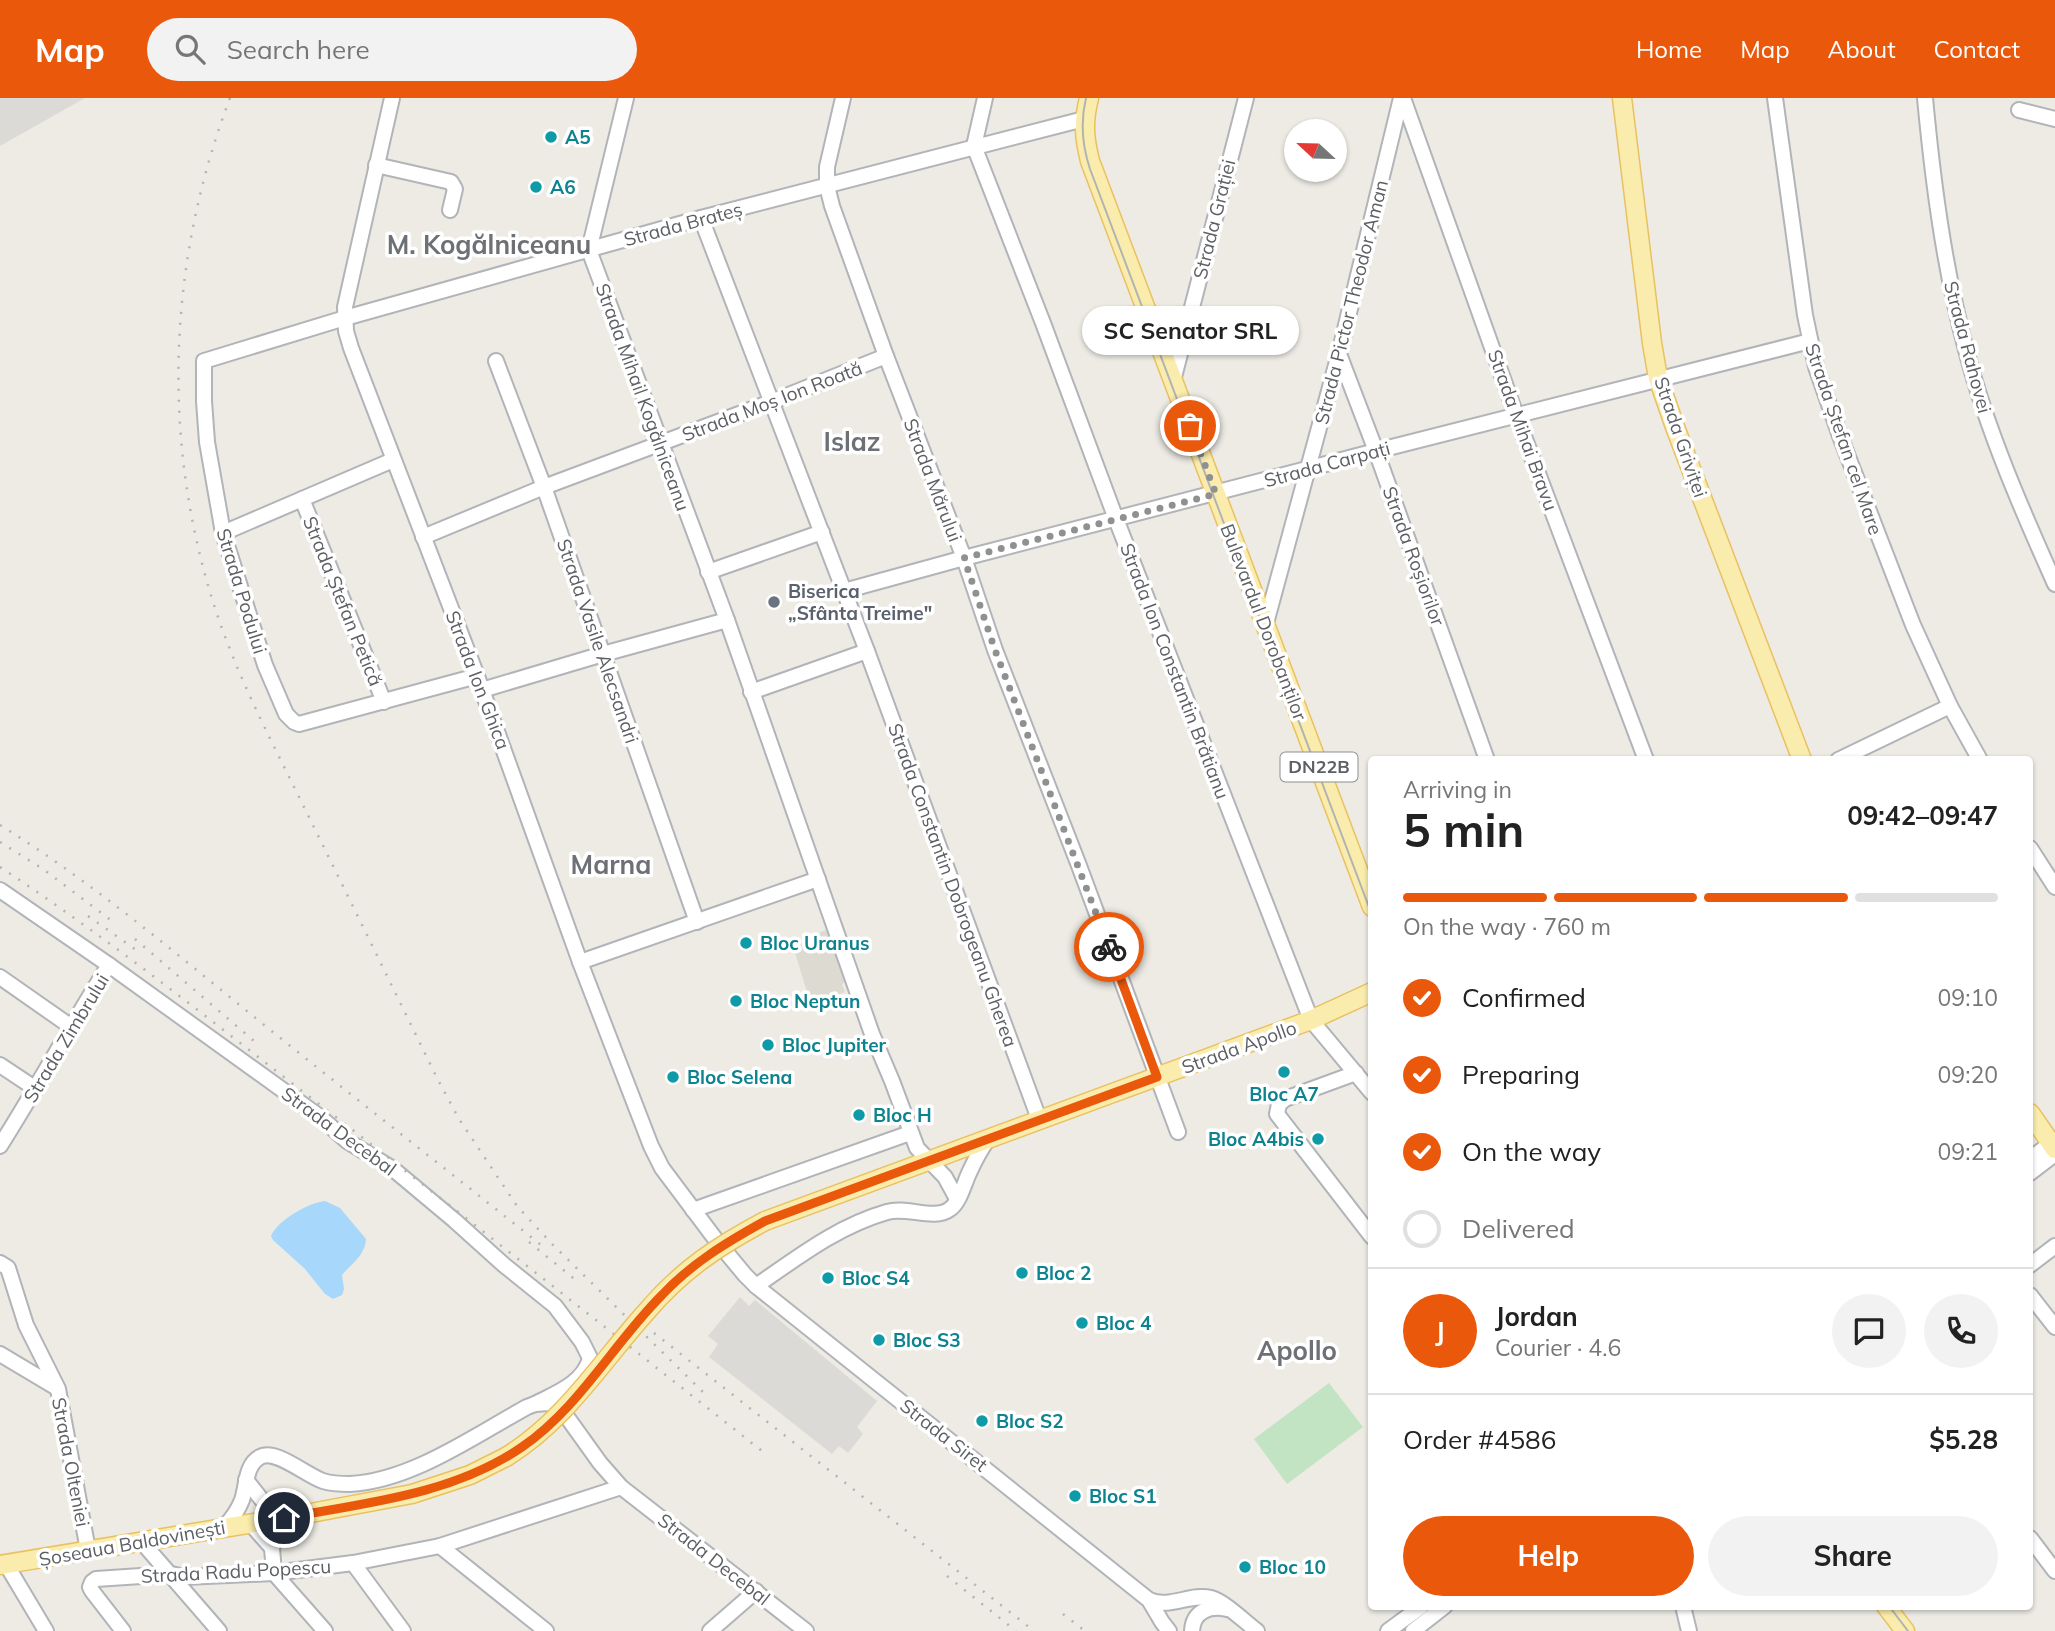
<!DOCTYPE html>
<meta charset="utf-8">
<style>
body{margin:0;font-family:Mulish,sans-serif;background:#f2f2f2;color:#222;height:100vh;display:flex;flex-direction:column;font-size:26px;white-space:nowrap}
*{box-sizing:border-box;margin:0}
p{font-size:23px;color:#767676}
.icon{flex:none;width:38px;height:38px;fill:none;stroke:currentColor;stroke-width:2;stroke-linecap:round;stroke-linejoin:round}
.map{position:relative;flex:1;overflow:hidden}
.drawer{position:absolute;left:1368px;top:658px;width:665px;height:854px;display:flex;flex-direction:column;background:#fff;border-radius:7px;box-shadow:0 2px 5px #0004}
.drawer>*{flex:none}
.needle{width:46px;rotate:292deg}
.buttons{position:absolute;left:1284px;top:21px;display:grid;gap:14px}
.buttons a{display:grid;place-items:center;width:63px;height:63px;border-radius:50%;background:#fff;box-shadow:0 2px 5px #0004;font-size:35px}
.pin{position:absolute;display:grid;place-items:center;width:60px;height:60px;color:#fff;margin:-30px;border:4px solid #fff;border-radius:50%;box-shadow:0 2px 7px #0007}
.courier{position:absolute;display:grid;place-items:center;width:70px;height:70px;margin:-35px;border:5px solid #ea580c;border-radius:50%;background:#fff;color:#222;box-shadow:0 2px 9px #0007}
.bubble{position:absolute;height:49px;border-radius:24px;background:#fff;box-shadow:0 2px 5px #0004;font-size:23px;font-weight:700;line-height:49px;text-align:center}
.summary em{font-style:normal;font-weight:700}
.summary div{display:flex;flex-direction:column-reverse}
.summary{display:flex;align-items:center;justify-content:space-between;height:119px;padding:0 35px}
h1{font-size:46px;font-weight:700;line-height:52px}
.bar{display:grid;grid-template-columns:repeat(4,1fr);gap:10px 7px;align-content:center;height:84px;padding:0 35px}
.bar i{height:9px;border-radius:5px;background:#e0e0e0}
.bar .on{background:#ea580c}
.bar p{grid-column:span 4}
.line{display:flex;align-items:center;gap:18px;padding:0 35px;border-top:2px solid #e0e0e0}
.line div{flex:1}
.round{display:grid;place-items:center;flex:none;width:74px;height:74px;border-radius:37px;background:#f2f2f2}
ol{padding:0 35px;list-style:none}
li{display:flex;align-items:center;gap:21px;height:77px}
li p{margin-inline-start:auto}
li .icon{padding:7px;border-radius:50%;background:#ea580c;color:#fff;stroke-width:4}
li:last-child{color:#767676}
li i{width:38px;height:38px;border:4px solid #e0e0e0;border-radius:50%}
.button{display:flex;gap:14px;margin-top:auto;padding:14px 35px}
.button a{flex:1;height:80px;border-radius:42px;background:#ea580c;color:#fff;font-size:28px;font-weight:700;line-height:80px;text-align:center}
.button a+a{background:#f2f2f2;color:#222}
header{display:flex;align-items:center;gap:42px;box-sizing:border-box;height:98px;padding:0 35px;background:#ea580c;color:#fff}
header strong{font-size:33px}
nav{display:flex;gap:38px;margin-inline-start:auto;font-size:24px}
.search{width:490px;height:63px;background:#f2f2f2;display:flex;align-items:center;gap:18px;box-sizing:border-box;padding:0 24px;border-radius:38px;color:#767676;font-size:26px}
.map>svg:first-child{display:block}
</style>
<header>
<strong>Map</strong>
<div class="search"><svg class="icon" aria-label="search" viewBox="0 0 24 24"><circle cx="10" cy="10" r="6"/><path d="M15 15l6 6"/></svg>Search here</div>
<nav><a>Home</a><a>Map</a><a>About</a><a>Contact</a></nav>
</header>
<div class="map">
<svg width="2055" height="1533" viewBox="0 0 2055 1533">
<rect width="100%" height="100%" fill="#edebe4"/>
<g fill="#dcdad6">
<path d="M 0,0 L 85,0 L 0,48 Z"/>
<path d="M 740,1199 L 749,1208 L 755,1202 L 877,1303 L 857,1329 L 863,1336 L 848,1355 L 839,1348 L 832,1356 L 709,1259 L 718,1246 L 708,1238 Z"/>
</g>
<path fill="#dddad2" d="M 829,831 L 847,879 L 842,887 L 845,894 L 811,907 L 792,845 Z"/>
<path fill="#c2e4c2" d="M 1329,1285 L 1363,1329 L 1287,1386 L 1254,1341 Z"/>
<path fill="#a7d7fa" d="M 325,1103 L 340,1110 L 366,1141 C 365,1158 351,1166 342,1177 L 344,1191 L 342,1197 L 333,1201 L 325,1196 L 305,1171 L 273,1142 L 271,1138 C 278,1122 308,1105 325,1103 Z"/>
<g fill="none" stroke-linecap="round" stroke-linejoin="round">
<defs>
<g id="minor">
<path d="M 392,0 L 345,209 L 346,233 L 351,250 L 477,578 L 580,864 L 651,1048 L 662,1070 L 716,1142 L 745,1177 L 756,1188 L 1149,1502 L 1162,1524 L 1169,1533"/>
<path d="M 626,0 L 589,152 L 727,522 L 872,936 L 892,983 L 917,1050 L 945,1079 L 957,1101"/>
<path d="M 843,0 L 827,69 L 827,88 L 832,108 L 886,258 L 964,460 L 995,552 L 1078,765 L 1178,1034"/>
<path d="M 985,0 L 974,48 L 1043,225 L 1116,421 L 1311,922 L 1372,995"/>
<path d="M 1403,0 L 1516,317 L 1646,662"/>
<path d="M 1775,0 L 1805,217 L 1816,269 L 1840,338 L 1913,527 L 1950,608 L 1980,662"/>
<path d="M 1925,0 C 1933,85 1944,169 1966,252 C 1987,332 2021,410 2055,486"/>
<path d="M 2019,12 L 2055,21"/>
<path d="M 376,67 L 451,84 L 455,91 L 450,112"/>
<path d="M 701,120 L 867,553 L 1039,1021"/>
<path d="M 1339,256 L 1376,353 L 1487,662"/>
<path d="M 496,263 L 544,389 L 697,824"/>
<path d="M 1173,283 L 1246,0"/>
<path d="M 302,401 L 384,604"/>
<path d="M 223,435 L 393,362"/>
<path d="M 423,439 L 544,389 L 771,304 L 886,258"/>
<path d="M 708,474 L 822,434"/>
<path d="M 844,493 L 964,460 L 1376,353 L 1810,243"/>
<path d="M 1265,529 L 1339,256 L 1401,0"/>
<path d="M 477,578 L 299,626 L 294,624 L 286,616 L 265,567 L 223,435 L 207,344 L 204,303 L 204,263 L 345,220 L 701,120 L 1084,21"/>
<path d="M 482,592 L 603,556 L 727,522"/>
<path d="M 751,594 L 867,553"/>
<path d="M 1838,662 L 1950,608"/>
<path d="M 2030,750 L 2055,789"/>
<path d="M 0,792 L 109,867 L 320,1019 L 347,1043 L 393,1071 L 454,1122 L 504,1167 L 555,1208 L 582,1244 L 590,1260 C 584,1285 556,1295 535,1306"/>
<path d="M 580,864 L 818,781"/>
<path d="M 0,879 L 70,928"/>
<path d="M 0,967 L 36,991"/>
<path d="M 1356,975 L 1285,1001 L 1279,1006 L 1277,1016 L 1372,1139"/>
<path d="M 0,1048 C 38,988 71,927 109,867"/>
<path d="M 2030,1061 L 2055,1042"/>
<path d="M 2030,1075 L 2055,1056"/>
<path d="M 693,1112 L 910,1035"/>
<path d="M 0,1165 L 8,1170 L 26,1227 L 58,1291 L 88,1452"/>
<path d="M 2030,1167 L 2055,1148"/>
<path d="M 756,1188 C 798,1159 838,1128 887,1114 C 907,1108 934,1123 950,1111 C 960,1104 964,1085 970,1073 C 975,1062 981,1051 988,1041"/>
<path d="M 2030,1197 L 2055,1229"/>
<path d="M 0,1256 L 57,1290"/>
<path d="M 246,1382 L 262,1402 L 284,1420 L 272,1450 L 274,1475 L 325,1533"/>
<path d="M 250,1425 L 272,1450"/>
<path d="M 224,1429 C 232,1421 238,1412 242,1402 C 247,1388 245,1367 260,1359 C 275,1350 307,1378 323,1383 C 332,1386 341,1386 350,1386 C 411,1383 474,1338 527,1309 L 535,1306 L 548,1305 L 562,1312 L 600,1365 L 621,1389 L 806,1533"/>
<path d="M 2030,1440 L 2055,1473"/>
<path d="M 141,1443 L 219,1533"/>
<path d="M 440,1448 L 546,1533"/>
<path d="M 353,1465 L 403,1533"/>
<path d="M 6,1466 L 46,1533"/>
<path d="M 1149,1502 C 1170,1511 1190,1495 1211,1500 C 1225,1504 1245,1524 1257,1533"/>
<path d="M 1683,1508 L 1689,1533"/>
<path d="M 123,1533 L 92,1493 L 90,1489 L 92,1484 L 96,1481 L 171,1476 L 185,1479 L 274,1475 L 353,1465 L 440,1448 L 621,1389"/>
<path d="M 710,1533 L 756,1493"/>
<path d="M 1192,1533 C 1193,1513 1210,1507 1227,1511"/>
<path d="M 1388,1533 L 1422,1508"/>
<path d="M 1413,1533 L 1445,1508"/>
</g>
<g id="major">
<path d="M 1089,0 C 1083,24 1084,39 1090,63 L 1372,809"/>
<path d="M 1622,0 L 1652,245 L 1658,280 L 1675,329 L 1802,662"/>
<path d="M 2030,1015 L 2055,1051"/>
<path d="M 765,1123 L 1311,922 L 1372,894"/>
<path d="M 0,1467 L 284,1420 L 412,1396 L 470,1377 L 506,1359"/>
<path d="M 1886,1508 L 1905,1533"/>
</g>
</defs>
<use href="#minor" stroke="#b1b4b8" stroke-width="18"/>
<use href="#major" stroke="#e9c161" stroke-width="21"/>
<use href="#minor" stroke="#fff" stroke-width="14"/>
<use href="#major" stroke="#faecac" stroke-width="18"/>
<g stroke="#b2b3b3" stroke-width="2">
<path d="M 1086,0 C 1080,25 1082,47 1090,71 L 1372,817"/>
<path d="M 1889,1508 L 1908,1533"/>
</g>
<g stroke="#b2b3b3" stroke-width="2.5" stroke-dasharray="2 9" stroke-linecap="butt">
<path d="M 230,0 C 168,163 161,341 214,507 C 236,576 270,640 302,705 C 347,796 392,888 437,980 L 459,1021 L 517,1108 L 552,1146 L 705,1296"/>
<path d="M 0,727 C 92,784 174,854 258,922 C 352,998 447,1072 541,1147"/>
<path d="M 0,744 L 43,771 L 116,826"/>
<path d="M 0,769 C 97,833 189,905 280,976 C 444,1102 605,1229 767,1357"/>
<path d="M 88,818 L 139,854"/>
<path d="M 135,841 L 254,943"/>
<path d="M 529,1144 L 578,1184"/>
<path d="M 654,1235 L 1034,1533"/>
<path d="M 947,1478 L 1016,1533"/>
<path d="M 1063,1516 L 1085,1533"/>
</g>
<defs>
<path id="major-bridge" d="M 506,1359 C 566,1322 601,1264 647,1213 C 682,1172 718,1148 765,1123"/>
</defs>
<use href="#major-bridge" stroke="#e9c161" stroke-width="21" stroke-linecap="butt"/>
<use href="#major-bridge" stroke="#faecac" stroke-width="18"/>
</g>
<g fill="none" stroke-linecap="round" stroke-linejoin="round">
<path stroke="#8f9090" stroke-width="7" stroke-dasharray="0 12.6" d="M 1109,849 L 995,552 L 964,460 L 1216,396 L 1190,328"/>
<path stroke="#ea580c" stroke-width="9" d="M 284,1420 C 365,1405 452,1397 522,1349 C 580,1309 613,1246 662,1197 C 692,1165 727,1144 765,1123 L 1157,979 L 1109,849"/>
</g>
<g fill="#0f9aa8" stroke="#fff" stroke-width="2.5">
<circle cx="551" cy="39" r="7"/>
<circle cx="536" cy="89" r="7"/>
<circle cx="746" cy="845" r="7"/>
<circle cx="736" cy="903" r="7"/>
<circle cx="768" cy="947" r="7"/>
<circle cx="1284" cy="974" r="7"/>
<circle cx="673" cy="979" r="7"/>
<circle cx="859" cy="1017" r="7"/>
<circle cx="1318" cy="1041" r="7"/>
<circle cx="1022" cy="1175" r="7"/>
<circle cx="828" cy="1180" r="7"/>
<circle cx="1082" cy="1225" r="7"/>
<circle cx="879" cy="1242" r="7"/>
<circle cx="982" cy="1323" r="7"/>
<circle cx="1075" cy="1398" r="7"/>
<circle cx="1245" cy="1469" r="7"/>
</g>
<circle fill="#6b7280" stroke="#fff" stroke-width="2.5" cx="774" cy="504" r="7"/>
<g text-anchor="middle" stroke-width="7" stroke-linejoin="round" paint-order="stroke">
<rect fill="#fff" stroke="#8d8f92" stroke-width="2" x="1280.5" y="654.5" width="77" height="29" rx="5"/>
<g font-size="18" font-weight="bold" fill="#5c5f63">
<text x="1319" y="675">DN22B</text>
</g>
<g font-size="19" font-weight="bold" fill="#0d838f" stroke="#fff" text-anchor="start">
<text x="565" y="46">A5</text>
<text x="550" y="96">A6</text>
<text x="760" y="852">Bloc Uranus</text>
<text x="750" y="910">Bloc Neptun</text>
<text x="782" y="954">Bloc Jupiter</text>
<text x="687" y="986">Bloc Selena</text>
<text x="1284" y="1003" text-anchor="middle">Bloc A7</text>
<text x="873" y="1024">Bloc H</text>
<text x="1304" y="1048" text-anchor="end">Bloc A4bis</text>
<text x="1036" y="1182">Bloc 2</text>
<text x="842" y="1187">Bloc S4</text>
<text x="1096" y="1232">Bloc 4</text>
<text x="893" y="1249">Bloc S3</text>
<text x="996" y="1330">Bloc S2</text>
<text x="1089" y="1405">Bloc S1</text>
<text x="1259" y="1476">Bloc 10</text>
</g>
<g font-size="19" fill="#5c5f63" stroke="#fff">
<text transform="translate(1214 121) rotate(-76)" y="7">Strada Grației</text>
<text transform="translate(683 126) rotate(-15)" y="7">Strada Brateș</text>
<text transform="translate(1351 204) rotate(-76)" y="7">Strada Pictor Theodor Aman</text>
<text transform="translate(1968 249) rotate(75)" y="7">Strada Rahovei</text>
<text transform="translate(643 299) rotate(70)" y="7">Strada Mihail Kogălniceanu</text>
<text transform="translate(772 303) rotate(-21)" y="7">Strada Moș Ion Roată</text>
<text transform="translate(1523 332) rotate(70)" y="7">Strada Mihai Bravu</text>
<text transform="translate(1681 339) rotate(71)" y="7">Strada Griviței</text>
<text transform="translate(1844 341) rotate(71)" y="7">Strada Ștefan cel Mare</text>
<text transform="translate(1327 366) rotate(-15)" y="7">Strada Carpați</text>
<text transform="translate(933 382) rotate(69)" y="7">Strada Mărului</text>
<text transform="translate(1414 458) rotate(70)" y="7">Strada Roșiorilor</text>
<text transform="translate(242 493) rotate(73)" y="7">Strada Podului</text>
<text transform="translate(343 503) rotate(68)" y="7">Strada Ștefan Petică</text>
<text transform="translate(1264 524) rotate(69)" y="7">Bulevardul Dorobanților</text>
<text transform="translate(598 543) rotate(71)" y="7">Strada Vasile Alecsandri</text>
<text transform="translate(1175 573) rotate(69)" y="7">Strada Ion Constantin Brătianu</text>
<text transform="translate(478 582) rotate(69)" y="7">Strada Ion Ghica</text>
<text transform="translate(953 787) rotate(70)" y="7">Strada Constantin Dobrogeanu Gherea</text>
<text transform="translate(66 940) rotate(-59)" y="7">Strada Zimbrului</text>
<text transform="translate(1239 949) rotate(-20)" y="7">Strada Apollo</text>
<text transform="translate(339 1033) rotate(36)" y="7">Strada Decebal</text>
<text transform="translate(944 1337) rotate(38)" y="7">Strada Siret</text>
<text transform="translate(71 1364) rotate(79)" y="7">Strada Olteniei</text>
<text transform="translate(132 1445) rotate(-10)" y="7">Șoseaua Baldovinești</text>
<text transform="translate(714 1461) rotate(38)" y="7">Strada Decebal</text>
<text transform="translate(236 1473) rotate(-3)" y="7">Strada Radu Popescu</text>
</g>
<g font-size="19" font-weight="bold" fill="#5b616d" stroke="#fff" text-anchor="start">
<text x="788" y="500">Biserica<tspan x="788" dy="22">„Sfânta Treime"</tspan></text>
</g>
<g font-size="26" font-weight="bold" fill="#6d7175" stroke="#fff">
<text x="489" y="156">M. Kogălniceanu</text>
<text x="852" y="353">Islaz</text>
<text x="611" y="776">Marna</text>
<text x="1297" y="1262">Apollo</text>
</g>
</g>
</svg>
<div class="buttons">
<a><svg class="needle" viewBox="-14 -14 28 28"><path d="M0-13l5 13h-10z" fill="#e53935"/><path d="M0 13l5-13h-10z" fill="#767676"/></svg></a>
</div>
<div class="pin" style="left:1190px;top:328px;background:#ea580c"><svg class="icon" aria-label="bag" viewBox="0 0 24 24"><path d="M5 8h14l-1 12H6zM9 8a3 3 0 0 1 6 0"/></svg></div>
<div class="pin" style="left:284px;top:1420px;background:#1f2937"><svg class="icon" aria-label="home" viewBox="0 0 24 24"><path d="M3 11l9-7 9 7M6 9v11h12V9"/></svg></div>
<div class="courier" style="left:1109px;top:849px"><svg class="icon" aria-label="bike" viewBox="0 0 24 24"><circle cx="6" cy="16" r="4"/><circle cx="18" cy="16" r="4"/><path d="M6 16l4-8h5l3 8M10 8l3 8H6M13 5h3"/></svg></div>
<div class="bubble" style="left:1082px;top:208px;width:217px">SC Senator SRL</div>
<section class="drawer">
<div class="summary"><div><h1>5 min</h1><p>Arriving in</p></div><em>09:42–09:47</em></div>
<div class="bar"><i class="on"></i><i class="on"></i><i class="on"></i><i></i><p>On the way · 760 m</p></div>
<ol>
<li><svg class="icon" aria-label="check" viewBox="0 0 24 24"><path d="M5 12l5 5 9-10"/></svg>Confirmed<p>09:10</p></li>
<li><svg class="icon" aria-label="check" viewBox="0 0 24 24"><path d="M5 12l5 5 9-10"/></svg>Preparing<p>09:20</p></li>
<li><svg class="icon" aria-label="check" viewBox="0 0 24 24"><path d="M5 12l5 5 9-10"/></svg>On the way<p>09:21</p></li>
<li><i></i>Delivered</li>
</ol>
<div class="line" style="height:126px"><b class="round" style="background:#ea580c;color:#fff">J</b><div><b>Jordan</b><p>Courier · 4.6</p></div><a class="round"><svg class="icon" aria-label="chat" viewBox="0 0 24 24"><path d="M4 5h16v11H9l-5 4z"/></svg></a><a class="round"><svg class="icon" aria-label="phone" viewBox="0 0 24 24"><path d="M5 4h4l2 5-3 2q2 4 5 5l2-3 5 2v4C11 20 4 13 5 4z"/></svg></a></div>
<div class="line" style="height:91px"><div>Order #4586</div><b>$5.28</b></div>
<div class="button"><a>Help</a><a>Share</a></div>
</section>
</div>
